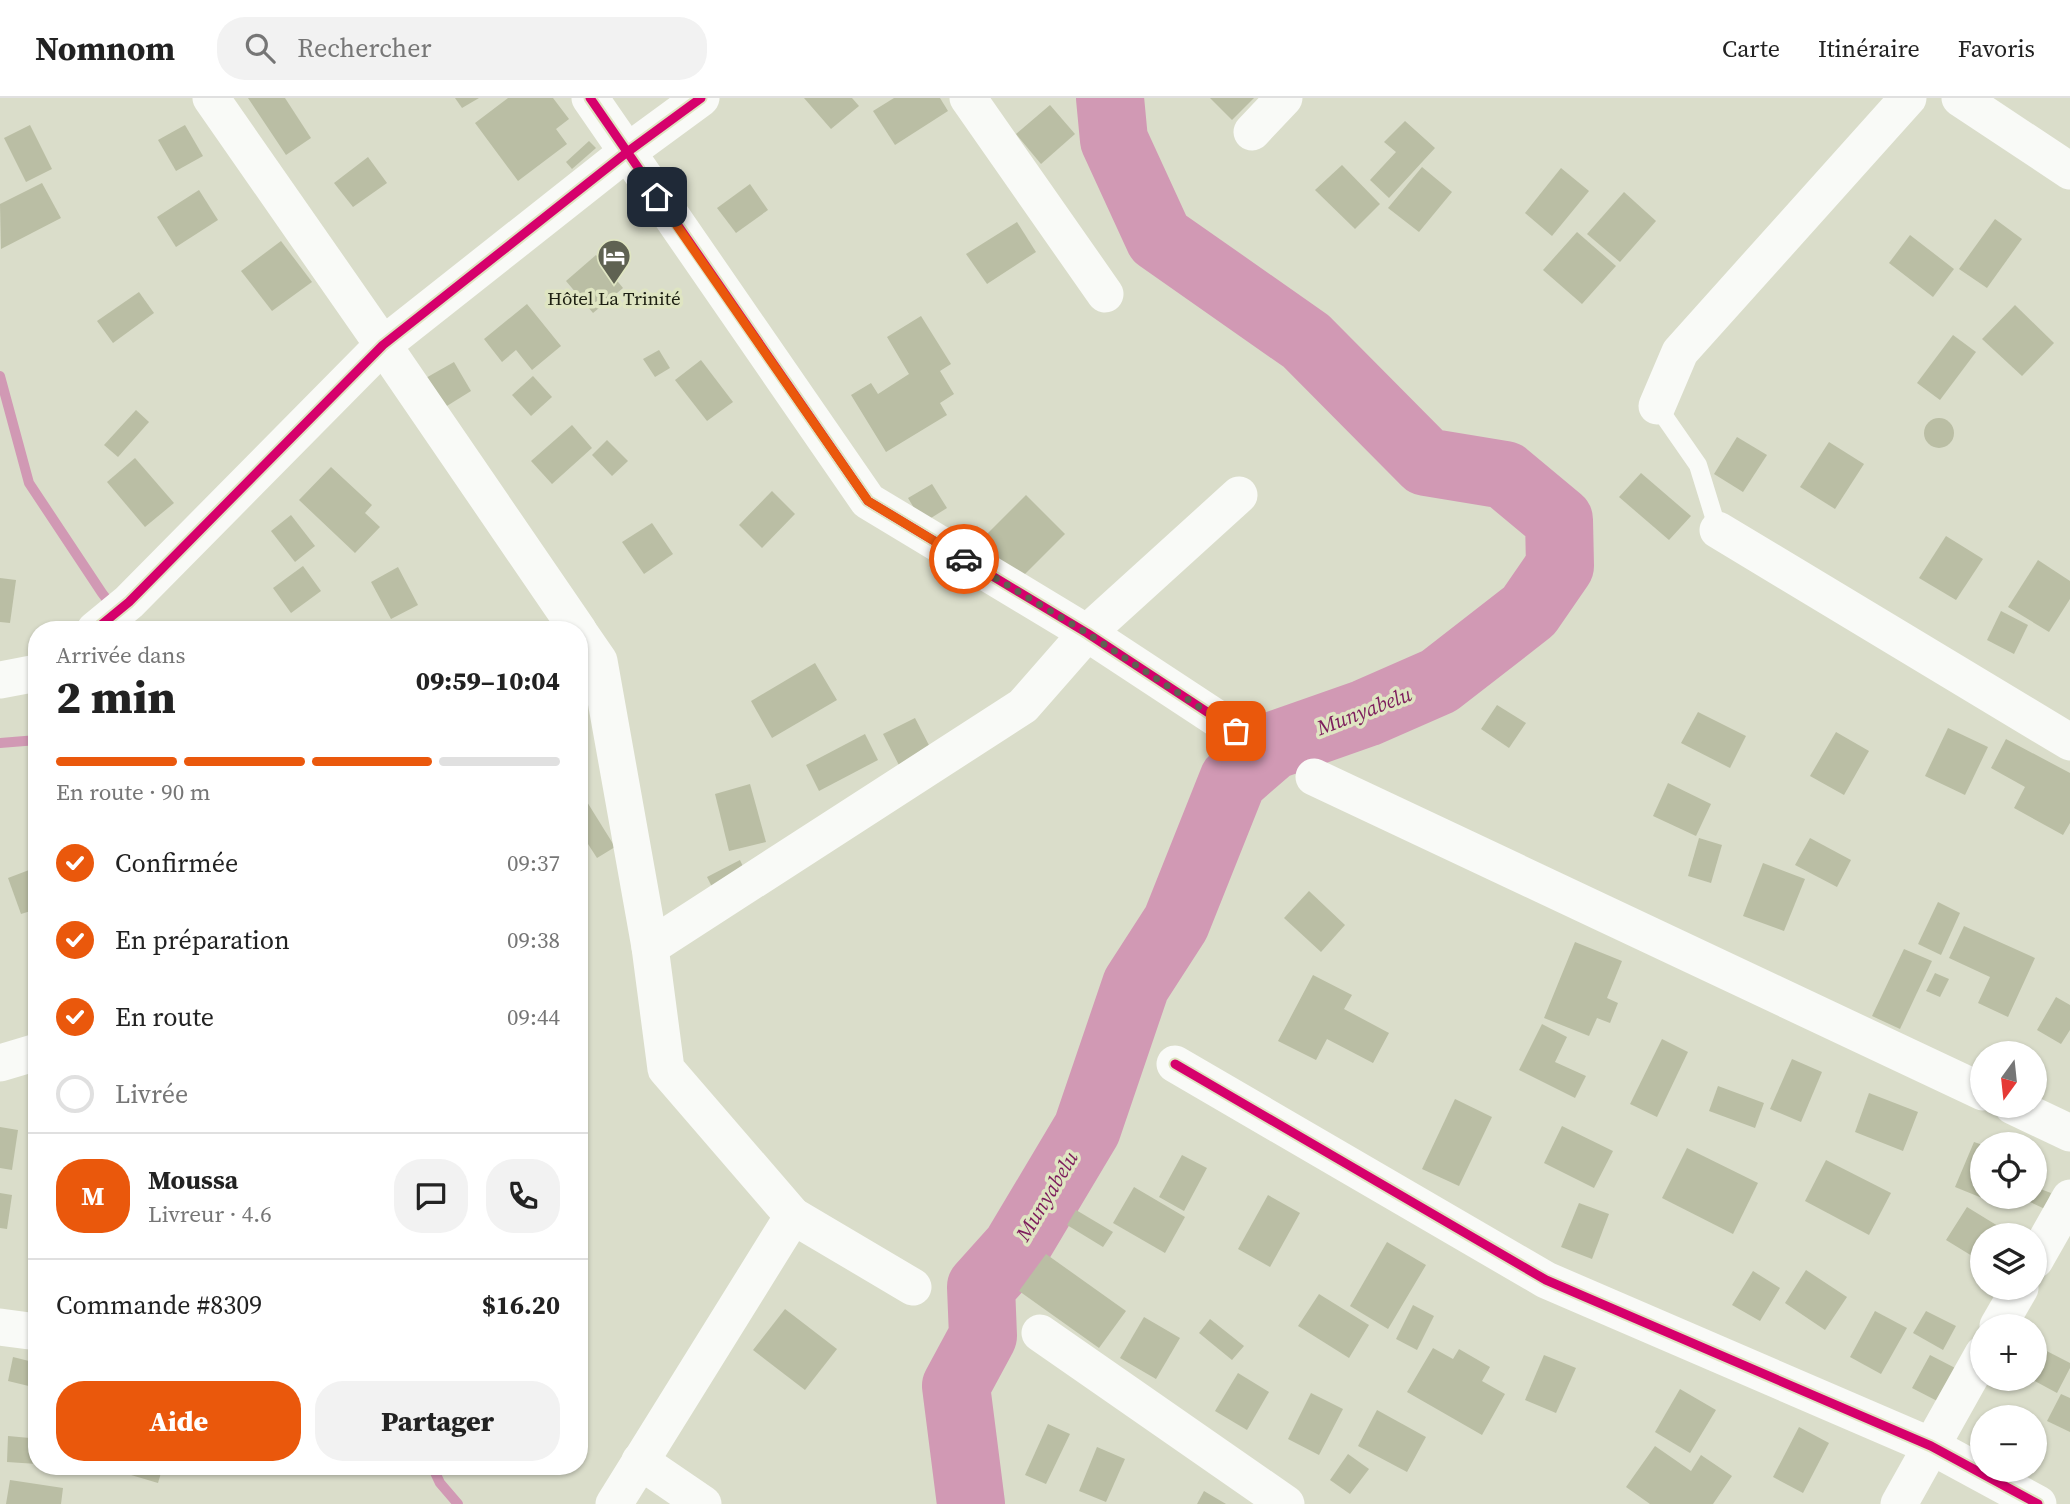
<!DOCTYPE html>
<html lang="fr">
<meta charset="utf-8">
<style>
body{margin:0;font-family:"Source Serif 4",serif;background:#f2f2f2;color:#222;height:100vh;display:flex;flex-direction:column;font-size:26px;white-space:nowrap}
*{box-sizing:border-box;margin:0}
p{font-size:23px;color:#767676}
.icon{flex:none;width:38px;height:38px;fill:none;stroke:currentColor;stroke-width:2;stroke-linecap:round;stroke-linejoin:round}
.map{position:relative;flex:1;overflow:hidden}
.drawer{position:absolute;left:28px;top:523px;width:560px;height:854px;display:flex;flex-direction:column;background:#fff;border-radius:28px;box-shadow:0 2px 5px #0004}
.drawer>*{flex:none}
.needle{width:46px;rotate:195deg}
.controls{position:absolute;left:1970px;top:943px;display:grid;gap:14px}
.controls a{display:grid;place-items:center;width:77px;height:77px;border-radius:50%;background:#fff;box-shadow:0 2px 5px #0004;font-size:35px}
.pin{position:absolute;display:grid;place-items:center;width:60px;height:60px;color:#fff;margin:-30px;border-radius:14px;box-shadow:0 4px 10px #0006}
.courier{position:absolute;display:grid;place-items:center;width:70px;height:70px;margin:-35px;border:5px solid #ea580c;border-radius:50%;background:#fff;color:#222;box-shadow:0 2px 9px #0007}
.overview em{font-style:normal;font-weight:800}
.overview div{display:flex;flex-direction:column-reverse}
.overview{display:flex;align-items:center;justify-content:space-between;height:119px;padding:0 28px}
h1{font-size:46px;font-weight:800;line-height:52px}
.bar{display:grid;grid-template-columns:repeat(4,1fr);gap:10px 7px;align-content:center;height:84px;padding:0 28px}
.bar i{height:9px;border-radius:5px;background:#e0e0e0}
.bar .selected{background:#ea580c}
.bar p{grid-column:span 4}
.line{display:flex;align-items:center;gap:18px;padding:0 28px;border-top:2px solid #e0e0e0}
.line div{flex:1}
.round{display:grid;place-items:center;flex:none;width:74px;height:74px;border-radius:28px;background:#f2f2f2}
ol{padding:0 28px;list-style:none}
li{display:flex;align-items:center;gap:21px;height:77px}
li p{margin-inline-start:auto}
li .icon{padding:7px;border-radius:50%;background:#ea580c;color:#fff;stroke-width:4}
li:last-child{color:#767676}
li i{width:38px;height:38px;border:4px solid #e0e0e0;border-radius:50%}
.action{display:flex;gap:14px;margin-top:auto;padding:14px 28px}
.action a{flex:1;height:80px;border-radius:28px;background:#ea580c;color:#fff;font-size:28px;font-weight:800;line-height:80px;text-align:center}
.action a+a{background:#f2f2f2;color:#222}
header{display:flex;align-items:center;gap:42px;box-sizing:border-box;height:98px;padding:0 35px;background:#fff;border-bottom:2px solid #e0e0e0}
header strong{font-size:33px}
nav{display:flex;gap:38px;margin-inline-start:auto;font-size:24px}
.search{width:490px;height:63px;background:#f2f2f2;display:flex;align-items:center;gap:18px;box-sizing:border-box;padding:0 24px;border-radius:28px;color:#767676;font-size:26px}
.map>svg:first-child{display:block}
</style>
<header>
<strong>Nomnom</strong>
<div class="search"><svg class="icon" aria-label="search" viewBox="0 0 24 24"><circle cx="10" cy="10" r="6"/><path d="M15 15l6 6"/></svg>Rechercher</div>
<nav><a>Carte</a><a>Itinéraire</a><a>Favoris</a></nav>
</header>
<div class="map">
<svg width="2070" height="1406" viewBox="0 0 2070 1406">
<rect width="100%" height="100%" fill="#daddca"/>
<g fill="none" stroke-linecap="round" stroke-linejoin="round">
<g stroke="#d199b4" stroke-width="10">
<path d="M 0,278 L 29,385 L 102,495 L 130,532"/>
<path d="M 0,645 L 37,642"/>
<path d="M 432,1368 L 440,1385 L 458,1406"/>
</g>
<path stroke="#d199b4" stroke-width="68" d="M 971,1406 L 956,1288 L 983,1238 L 981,1189 L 1016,1150 L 1087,1031 L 1136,887 L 1176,825 L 1233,682 L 1272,648 L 1366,615 L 1439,583 L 1529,513 L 1560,468 L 1559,422 L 1505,377 L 1426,364 L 1306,243 L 1159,140 L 1114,42 L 1110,0"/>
</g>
<g fill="#babea4">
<path d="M 248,0 L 285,0 L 311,40 L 286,57 Z"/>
<path d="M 455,0 L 479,0 L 462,10 Z"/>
<path d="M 508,0 L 553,0 L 569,21 L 556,31 L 567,46 L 518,83 L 475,25 Z"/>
<path d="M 804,0 L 852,0 L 859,8 L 831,31 Z"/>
<path d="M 894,0 L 940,0 L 948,13 L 895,47 L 873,13 Z"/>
<path d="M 1210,0 L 1254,0 L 1232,22 Z"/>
<path d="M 1050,7 L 1075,36 L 1041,66 L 1016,36 Z"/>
<path d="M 1405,23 L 1435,50 L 1389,100 L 1370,82 L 1396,54 L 1384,44 Z"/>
<path d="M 30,27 L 52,71 L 26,84 L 4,40 Z"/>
<path d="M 185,27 L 203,58 L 176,73 L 158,42 Z"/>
<path d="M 589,43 L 596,50 L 572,71 L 566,64 Z"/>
<path d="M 368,59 L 387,85 L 353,109 L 334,85 Z"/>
<path d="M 1342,67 L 1380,106 L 1355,131 L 1315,92 Z"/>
<path d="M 1422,69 L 1452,94 L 1419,134 L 1388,110 Z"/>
<path d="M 1561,70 L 1589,93 L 1552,138 L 1525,115 Z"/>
<path d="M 42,85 L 61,120 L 1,151 L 0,106 Z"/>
<path d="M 750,86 L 768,112 L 736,135 L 717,110 Z"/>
<path d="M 199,92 L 218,122 L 176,149 L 157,119 Z"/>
<path d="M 1624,94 L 1656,123 L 1620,164 L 1587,136 Z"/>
<path d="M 1995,121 L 2022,141 L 1987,190 L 1959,171 Z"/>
<path d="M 1017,124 L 1036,154 L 987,186 L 966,156 Z"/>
<path d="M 1577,134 L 1616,168 L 1582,206 L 1543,172 Z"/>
<path d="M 1910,137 L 1954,171 L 1933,199 L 1889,165 Z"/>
<path d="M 281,143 L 312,184 L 272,213 L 241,173 Z"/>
<path d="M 596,157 L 623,190 L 593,215 L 566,183 Z"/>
<path d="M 139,194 L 154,215 L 113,245 L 97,223 Z"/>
<path d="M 527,206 L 561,248 L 532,272 L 516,252 L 502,264 L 484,241 Z"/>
<path d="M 2015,207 L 2054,245 L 2022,278 L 1982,241 Z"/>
<path d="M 921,218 L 951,266 L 940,273 L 954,296 L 940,305 L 947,317 L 886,354 L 851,297 L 871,285 L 878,296 L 909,276 L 887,239 Z"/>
<path d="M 1953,237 L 1976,254 L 1940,302 L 1917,285 Z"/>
<path d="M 659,252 L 670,270 L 655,279 L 643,261 Z"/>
<path d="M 701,262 L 733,304 L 707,323 L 675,282 Z"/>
<path d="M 454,264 L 471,293 L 442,311 L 424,281 Z"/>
<path d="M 533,278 L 552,299 L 531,318 L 512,297 Z"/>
<path d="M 136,312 L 149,324 L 118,359 L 104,347 Z"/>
<circle cx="1939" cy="335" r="15"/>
<path d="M 572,327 L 592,350 L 552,386 L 531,363 Z"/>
<path d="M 1737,339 L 1767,357 L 1743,394 L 1714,376 Z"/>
<path d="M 607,342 L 628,363 L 612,378 L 592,357 Z"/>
<path d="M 1829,344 L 1864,366 L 1835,411 L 1800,389 Z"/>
<path d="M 135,360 L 174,405 L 145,429 L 107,384 Z"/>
<path d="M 331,369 L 372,407 L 365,415 L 380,429 L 355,455 L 299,402 Z"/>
<path d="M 1641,375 L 1691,418 L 1669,442 L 1619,399 Z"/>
<path d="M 932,386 L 947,410 L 923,425 L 908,400 Z"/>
<path d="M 772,393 L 795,416 L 762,450 L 739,427 Z"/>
<path d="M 1026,397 L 1065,436 L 1007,494 L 968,455 Z"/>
<path d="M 291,417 L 315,448 L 295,464 L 271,433 Z"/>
<path d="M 652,425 L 673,456 L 644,476 L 622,444 Z"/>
<path d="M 1946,438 L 1983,461 L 1956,502 L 1919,480 Z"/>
<path d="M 2038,462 L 2070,483 L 2070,501 L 2049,534 L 2008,509 Z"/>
<path d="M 303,468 L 321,493 L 291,515 L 273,490 Z"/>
<path d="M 398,469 L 418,507 L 391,521 L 371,484 Z"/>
<path d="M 0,480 L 16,482 L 10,525 L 0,524 Z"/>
<path d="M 2001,513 L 2028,527 L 2014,556 L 1987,542 Z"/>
<path d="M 815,565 L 837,602 L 772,640 L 751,603 Z"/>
<path d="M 1497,607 L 1526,625 L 1509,650 L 1481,631 Z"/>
<path d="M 1698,614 L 1746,638 L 1730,670 L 1681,645 Z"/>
<path d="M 915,620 L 934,657 L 902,673 L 883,636 Z"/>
<path d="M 1948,630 L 1988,649 L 1965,697 L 1925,678 Z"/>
<path d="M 1836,634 L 1869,653 L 1844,697 L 1810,678 Z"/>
<path d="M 865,636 L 878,662 L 819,693 L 806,667 Z"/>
<path d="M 2006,641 L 2070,675 L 2070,725 L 2063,737 L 2014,710 L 2025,689 L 1991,670 Z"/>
<path d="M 1668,685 L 1711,706 L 1696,738 L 1653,718 Z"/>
<path d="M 750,686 L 766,744 L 729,753 L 715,696 Z"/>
<path d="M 579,691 L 615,749 L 597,760 L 579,732 Z"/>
<path d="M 1699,740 L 1722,747 L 1711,785 L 1688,778 Z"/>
<path d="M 1810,740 L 1851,762 L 1837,789 L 1795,767 Z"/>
<path d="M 740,762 L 747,777 L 714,793 L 707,779 Z"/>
<path d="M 1763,765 L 1805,781 L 1784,833 L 1743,818 Z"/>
<path d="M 37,769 L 37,811 L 21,816 L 8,780 Z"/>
<path d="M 1309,793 L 1345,827 L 1321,854 L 1284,820 Z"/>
<path d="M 1938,804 L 1960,815 L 1941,857 L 1918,846 Z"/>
<path d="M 1964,828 L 2035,860 L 2008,919 L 1978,905 L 1990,879 L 1949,860 Z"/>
<path d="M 1575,844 L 1622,863 L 1607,900 L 1618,905 L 1610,925 L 1597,920 L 1589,938 L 1544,920 Z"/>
<path d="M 1904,851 L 1932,863 L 1900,931 L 1872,918 Z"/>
<path d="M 579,870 L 586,870 L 587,919 L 579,919 Z"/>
<path d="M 1935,875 L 1949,881 L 1940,899 L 1926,893 Z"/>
<path d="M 1313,877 L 1352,897 L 1344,911 L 1389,935 L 1373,965 L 1327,941 L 1316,962 L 1278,943 Z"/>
<path d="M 2056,899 L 2070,907 L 2070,932 L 2061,946 L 2037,932 Z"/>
<path d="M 1542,926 L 1567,939 L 1555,964 L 1586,978 L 1575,1000 L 1519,972 Z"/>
<path d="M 1662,941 L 1688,954 L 1657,1019 L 1630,1006 Z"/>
<path d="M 1792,961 L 1822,974 L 1801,1024 L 1770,1011 Z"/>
<path d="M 1718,988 L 1764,1005 L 1755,1030 L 1709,1013 Z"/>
<path d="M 1869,995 L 1918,1014 L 1903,1053 L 1855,1034 Z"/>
<path d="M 1455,1001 L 1492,1019 L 1459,1088 L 1422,1071 Z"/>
<path d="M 1562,1028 L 1613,1053 L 1594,1090 L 1544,1065 Z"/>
<path d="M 0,1029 L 18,1032 L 12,1072 L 0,1070 Z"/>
<path d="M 1974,1044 L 1983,1047 L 1983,1099 L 1994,1099 L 1992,1104 L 1955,1089 Z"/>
<path d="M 1687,1050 L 1758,1085 L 1733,1136 L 1662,1100 Z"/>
<path d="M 1182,1057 L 1207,1070 L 1184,1113 L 1159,1099 Z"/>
<path d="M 1826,1062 L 1891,1095 L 1869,1137 L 1805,1103 Z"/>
<path d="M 1134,1089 L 1185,1119 L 1165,1155 L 1113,1125 Z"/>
<path d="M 2035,1089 L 2051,1095 L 2045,1111 L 2028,1103 L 2030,1099 L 2035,1099 Z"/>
<path d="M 0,1095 L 12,1097 L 7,1131 L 0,1130 Z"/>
<path d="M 1268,1097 L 1300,1115 L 1270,1169 L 1238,1151 Z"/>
<path d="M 1579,1105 L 1609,1116 L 1592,1161 L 1561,1149 Z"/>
<path d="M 1967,1109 L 1998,1128 L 1992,1138 L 1983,1138 L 1983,1152 L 1977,1161 L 1946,1142 Z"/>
<path d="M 1076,1112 L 1113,1134 L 1103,1149 L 1067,1127 Z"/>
<path d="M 1387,1144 L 1426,1167 L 1388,1231 L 1350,1208 Z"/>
<path d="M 1046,1156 L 1126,1213 L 1099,1250 L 1019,1193 Z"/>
<path d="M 1806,1172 L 1847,1199 L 1825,1232 L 1785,1205 Z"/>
<path d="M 1753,1173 L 1780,1190 L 1760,1223 L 1732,1207 Z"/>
<path d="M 1319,1196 L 1369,1227 L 1349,1260 L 1298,1228 Z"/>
<path d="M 1413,1207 L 1434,1218 L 1417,1252 L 1396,1241 Z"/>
<path d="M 785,1211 L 837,1251 L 805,1292 L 753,1252 Z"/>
<path d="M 1875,1213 L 1907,1230 L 1881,1276 L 1850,1259 Z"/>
<path d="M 1926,1213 L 1956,1228 L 1943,1252 L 1913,1235 Z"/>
<path d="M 1144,1219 L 1180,1240 L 1156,1281 L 1120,1260 Z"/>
<path d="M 1210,1221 L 1244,1248 L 1232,1262 L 1199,1235 Z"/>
<path d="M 2035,1247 L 2070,1265 L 2070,1270 L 2057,1295 L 2031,1281 L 2035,1281 Z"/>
<path d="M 1433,1250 L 1453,1261 L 1459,1251 L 1490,1269 L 1482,1283 L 1505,1296 L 1482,1337 L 1407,1294 Z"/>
<path d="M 1544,1257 L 1576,1270 L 1556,1315 L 1525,1302 Z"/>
<path d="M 1930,1257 L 1961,1273 L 1943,1306 L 1912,1290 Z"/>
<path d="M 13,1259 L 37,1265 L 37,1290 L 8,1283 Z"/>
<path d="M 1238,1275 L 1269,1294 L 1247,1332 L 1215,1313 Z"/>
<path d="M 1680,1291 L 1716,1312 L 1690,1355 L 1655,1334 Z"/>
<path d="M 1311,1295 L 1343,1311 L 1319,1357 L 1288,1341 Z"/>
<path d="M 2061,1296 L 2070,1300 L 2070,1334 L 2047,1323 Z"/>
<path d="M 1377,1312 L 1426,1339 L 1407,1374 L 1358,1348 Z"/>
<path d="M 31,1326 L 37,1326 L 37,1366 L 7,1364 L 8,1338 L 30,1340 Z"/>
<path d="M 1048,1326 L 1070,1336 L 1046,1386 L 1025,1377 Z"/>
<path d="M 1799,1329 L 1829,1345 L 1803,1395 L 1773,1379 Z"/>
<path d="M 1655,1348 L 1691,1373 L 1701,1357 L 1732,1378 L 1713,1406 L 1650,1406 L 1626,1389 Z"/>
<path d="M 1097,1349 L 1125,1361 L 1106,1404 L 1079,1393 Z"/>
<path d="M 1348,1356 L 1369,1371 L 1350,1396 L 1330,1382 Z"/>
<path d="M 122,1368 L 163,1368 L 158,1385 L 121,1374 Z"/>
<path d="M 10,1382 L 63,1390 L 61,1406 L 6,1406 Z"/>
<path d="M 1204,1393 L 1226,1406 L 1197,1406 Z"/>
</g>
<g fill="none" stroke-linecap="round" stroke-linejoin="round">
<path stroke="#f9faf7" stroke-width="18" d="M 1657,308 L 1698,367 L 1718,432"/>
<g stroke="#f9faf7" stroke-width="37">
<path d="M 211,0 L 383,247 L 578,532"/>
<path d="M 590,0 L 868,403 L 1087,535 L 1236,633"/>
<path d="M 968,0 L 1105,196"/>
<path d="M 1960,0 L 2070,73"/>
<path d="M 1252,34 L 1284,0"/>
<path d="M 1657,308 L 1680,254 L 1908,0"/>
<path d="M 1718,432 L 2070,644"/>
<path d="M 95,532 L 129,504 L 383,247 L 626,55 L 701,0"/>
<path d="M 579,534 L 599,563 L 650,849 L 666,971 L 793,1118"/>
<path d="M 0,582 L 37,575"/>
<path d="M 1314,679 L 1983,994"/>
<path d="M 650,849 L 1023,608 L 1087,535 L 1239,397"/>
<path d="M 0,965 L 37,954"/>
<path d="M 1175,966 L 1546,1182 L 1931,1348 L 2038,1406"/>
<path d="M 2013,1008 L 2070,1035"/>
<path d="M 2035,1162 L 2070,1100"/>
<path d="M 1998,1228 L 2020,1190"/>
<path d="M 0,1229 L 37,1234"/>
<path d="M 1040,1235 L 1286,1406"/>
<path d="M 640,1363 L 703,1406"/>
<path d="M 614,1406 L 793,1118 L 913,1189"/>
<path d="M 1899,1406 L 1983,1256"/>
</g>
<defs>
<g id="cycleway">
<path d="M 590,0 L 868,403 L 1087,535 L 1236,633"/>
<path d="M 95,532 L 129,504 L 383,247 L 626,55 L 701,0"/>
<path d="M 1175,966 L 1546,1182 L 1931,1348 L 2038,1406"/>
</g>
</defs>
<use href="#cycleway" stroke="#dfe5c2" stroke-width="13"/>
<use href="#cycleway" stroke="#d6006c" stroke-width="9"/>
</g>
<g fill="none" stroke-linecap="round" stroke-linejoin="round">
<path stroke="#5f6252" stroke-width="7" stroke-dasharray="0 12.6" d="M 964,461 L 1087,535 L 1236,633"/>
<path stroke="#ea580c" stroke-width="9" d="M 657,99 L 868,403 L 964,461"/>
</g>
<defs>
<symbol id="hotel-pin" viewBox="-11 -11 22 30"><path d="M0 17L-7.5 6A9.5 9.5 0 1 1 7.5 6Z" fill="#5f6252" stroke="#dfe5c2"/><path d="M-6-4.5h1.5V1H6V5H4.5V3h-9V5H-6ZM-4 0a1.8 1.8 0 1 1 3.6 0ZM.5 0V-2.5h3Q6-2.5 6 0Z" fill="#fff"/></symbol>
</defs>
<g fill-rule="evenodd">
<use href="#hotel-pin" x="595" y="139" width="38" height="52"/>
</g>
<g text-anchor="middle" stroke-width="7" stroke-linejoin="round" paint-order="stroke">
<g font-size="19" fill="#1d1f12" stroke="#dfe5c2">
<text x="614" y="207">Hôtel La Trinité</text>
</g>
<g font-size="21" font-style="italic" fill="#7d1d5c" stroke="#dfe5c2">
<text transform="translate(1364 613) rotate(-21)" y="7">Munyabelu</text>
<text transform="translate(1047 1098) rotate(-59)" y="7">Munyabelu</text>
</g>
</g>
</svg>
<div class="controls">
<a><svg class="needle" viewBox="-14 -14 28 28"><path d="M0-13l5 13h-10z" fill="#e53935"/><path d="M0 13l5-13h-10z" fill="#767676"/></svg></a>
<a><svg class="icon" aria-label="locate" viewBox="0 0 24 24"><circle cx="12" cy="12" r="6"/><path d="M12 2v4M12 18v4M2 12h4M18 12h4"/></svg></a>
<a><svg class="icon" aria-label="layers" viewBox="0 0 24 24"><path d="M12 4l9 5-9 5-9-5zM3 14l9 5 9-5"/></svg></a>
<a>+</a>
<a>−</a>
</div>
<div class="pin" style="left:1236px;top:633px;background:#ea580c"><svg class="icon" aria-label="bag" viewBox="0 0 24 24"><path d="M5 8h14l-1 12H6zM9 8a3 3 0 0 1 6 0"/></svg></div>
<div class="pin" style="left:657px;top:99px;background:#1f2937"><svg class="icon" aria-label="home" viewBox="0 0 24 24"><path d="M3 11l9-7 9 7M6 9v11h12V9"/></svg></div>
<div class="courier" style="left:964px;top:461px"><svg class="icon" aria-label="car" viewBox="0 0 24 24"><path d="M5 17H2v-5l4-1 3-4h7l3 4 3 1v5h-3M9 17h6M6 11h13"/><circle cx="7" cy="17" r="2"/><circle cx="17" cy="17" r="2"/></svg></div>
<section class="drawer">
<div class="overview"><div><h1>2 min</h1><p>Arrivée dans</p></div><em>09:59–10:04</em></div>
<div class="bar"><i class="selected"></i><i class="selected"></i><i class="selected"></i><i></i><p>En route · 90 m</p></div>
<ol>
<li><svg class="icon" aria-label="check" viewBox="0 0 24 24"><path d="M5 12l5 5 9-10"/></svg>Confirmée<p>09:37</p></li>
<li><svg class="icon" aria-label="check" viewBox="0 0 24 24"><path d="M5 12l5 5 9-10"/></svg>En préparation<p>09:38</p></li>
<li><svg class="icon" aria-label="check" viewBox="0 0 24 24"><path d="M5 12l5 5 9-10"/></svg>En route<p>09:44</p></li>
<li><i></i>Livrée</li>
</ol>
<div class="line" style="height:126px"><b class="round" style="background:#ea580c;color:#fff">M</b><div><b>Moussa</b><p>Livreur · 4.6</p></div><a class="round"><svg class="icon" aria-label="chat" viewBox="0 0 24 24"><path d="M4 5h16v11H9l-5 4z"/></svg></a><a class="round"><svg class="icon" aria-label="phone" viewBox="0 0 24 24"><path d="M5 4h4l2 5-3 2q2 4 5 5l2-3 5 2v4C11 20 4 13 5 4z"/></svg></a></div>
<div class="line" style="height:91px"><div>Commande #8309</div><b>$16.20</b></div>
<div class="action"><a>Aide</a><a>Partager</a></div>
</section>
</div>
